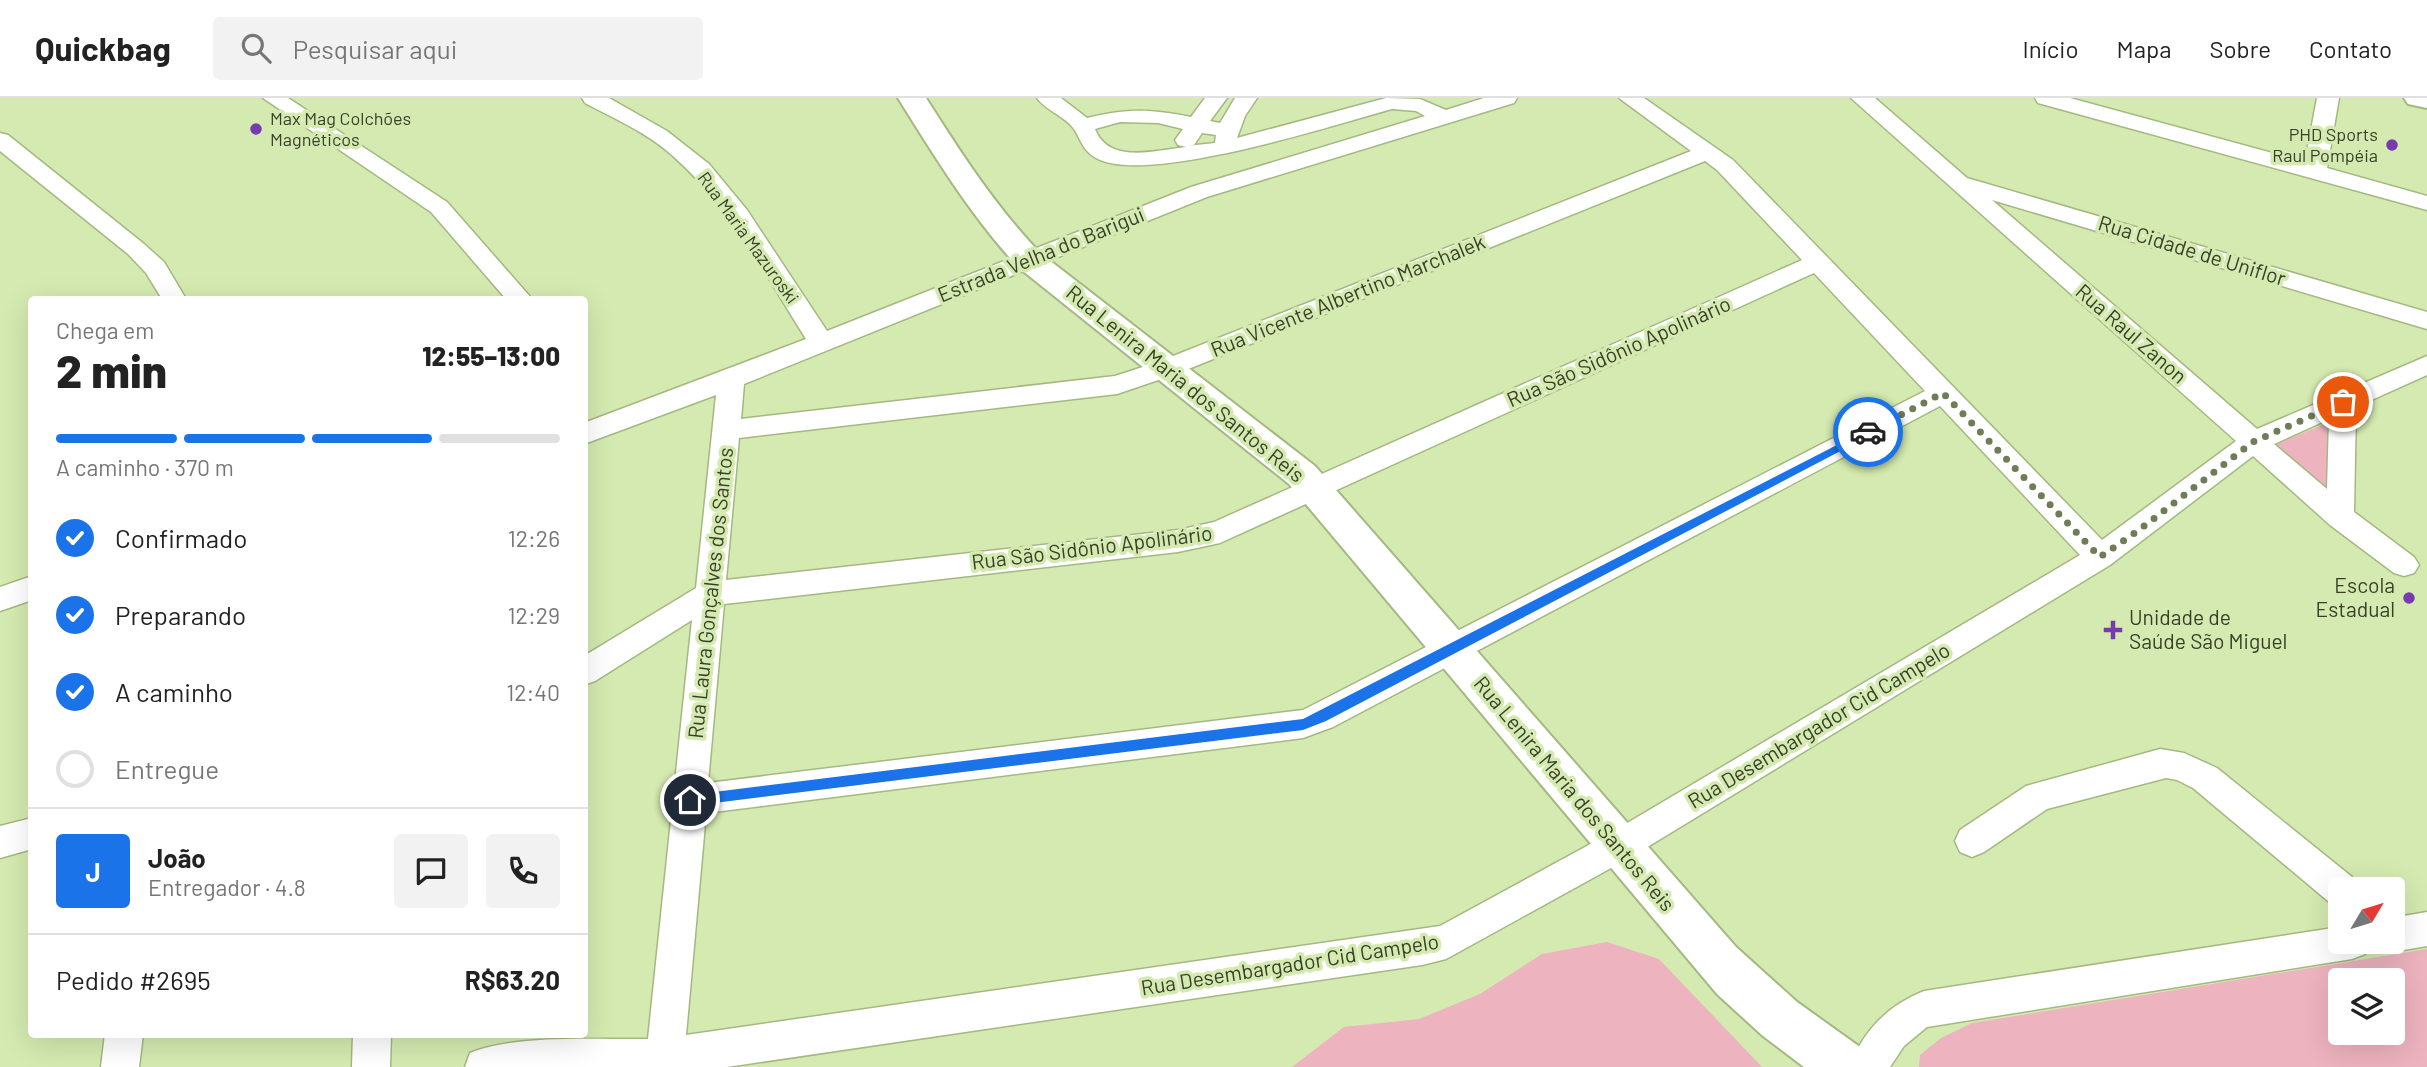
<!DOCTYPE html>
<html lang="pt">
<meta charset="utf-8">
<style>
body{margin:0;font-family:Barlow,sans-serif;background:#f2f2f2;color:#222;height:100vh;display:flex;flex-direction:column;font-size:26px;white-space:nowrap}
*{box-sizing:border-box;margin:0}
p{font-size:23px;color:#767676}
.icon{flex:none;width:38px;height:38px;fill:none;stroke:currentColor;stroke-width:2;stroke-linecap:round;stroke-linejoin:round}
.map{position:relative;flex:1;overflow:hidden}
.details{position:absolute;left:28px;top:198px;width:560px;height:742px;display:flex;flex-direction:column;background:#fff;border-radius:7px;box-shadow:0 7px 28px #0002}
.details>*{flex:none}
.needle{width:46px;rotate:52deg}
.controls{position:absolute;left:2328px;top:779px;display:grid;gap:14px}
.controls a{display:grid;place-items:center;width:77px;height:77px;border-radius:7px;background:#fff;box-shadow:0 7px 28px #0002;font-size:35px}
.pin{position:absolute;display:grid;place-items:center;width:60px;height:60px;color:#fff;margin:-30px;border:4px solid #fff;border-radius:50%;box-shadow:0 2px 7px #0007}
.courier{position:absolute;display:grid;place-items:center;width:70px;height:70px;margin:-35px;border:5px solid #1a73e8;border-radius:50%;background:#fff;color:#222;box-shadow:0 2px 9px #0007}
.headline em{font-style:normal;font-weight:800}
.headline div{display:flex;flex-direction:column-reverse}
.headline{display:flex;align-items:center;justify-content:space-between;height:119px;padding:0 28px}
h1{font-size:46px;font-weight:800;line-height:52px}
.bar{display:grid;grid-template-columns:repeat(4,1fr);gap:10px 7px;align-content:center;height:84px;padding:0 28px}
.bar i{height:9px;border-radius:5px;background:#e0e0e0}
.bar .current{background:#1a73e8}
.bar p{grid-column:span 4}
.line{display:flex;align-items:center;gap:18px;padding:0 28px;border-top:2px solid #e0e0e0}
.line div{flex:1}
.round{display:grid;place-items:center;flex:none;width:74px;height:74px;border-radius:7px;background:#f2f2f2}
ol{padding:0 28px;list-style:none}
li{display:flex;align-items:center;gap:21px;height:77px}
li p{margin-inline-start:auto}
li .icon{padding:7px;border-radius:50%;background:#1a73e8;color:#fff;stroke-width:4}
li:last-child{color:#767676}
li i{width:38px;height:38px;border:4px solid #e0e0e0;border-radius:50%}
header{display:flex;align-items:center;gap:42px;box-sizing:border-box;height:98px;padding:0 35px;background:#fff;border-bottom:2px solid #e0e0e0}
header strong{font-size:33px}
nav{display:flex;gap:38px;margin-inline-start:auto;font-size:24px}
.search{width:490px;height:63px;background:#f2f2f2;display:flex;align-items:center;gap:18px;box-sizing:border-box;padding:0 24px;border-radius:7px;color:#767676;font-size:26px}
.map>svg:first-child{display:block}
</style>
<header>
<strong>Quickbag</strong>
<div class="search"><svg class="icon" aria-label="search" viewBox="0 0 24 24"><circle cx="10" cy="10" r="6"/><path d="M15 15l6 6"/></svg>Pesquisar aqui</div>
<nav><a>Início</a><a>Mapa</a><a>Sobre</a><a>Contato</a></nav>
</header>
<div class="map">
<svg width="2427" height="969" viewBox="0 0 2427 969">
<rect width="100%" height="100%" fill="#d4eab0"/>
<g fill="#edb3bf" fill-rule="evenodd">
<path d="M 2327,325 L 2327,396 L 2272,348 Z"/>
<path d="M 1607,844 L 1659,861 L 1762,969 L 1292,969 L 1344,929 L 1419,921 L 1480,896 L 1542,856 Z"/>
<path d="M 2427,851 L 2427,969 L 1919,969 L 1920,957 L 1941,940 L 1972,925 ZM 2392,882 L 2392,934 L 2340,934 L 2340,882 Z"/>
</g>
<g fill="none" stroke-linecap="round" stroke-linejoin="round">
<defs>
<g id="minor">
<path d="M 263,0 L 288,0 L 447,104 L 532,201 L 506,201 L 431,114 Z"/>
<path d="M 582,0 L 609,0 L 667,33 L 709,66 L 747,112 L 827,233 L 1191,89 L 1425,18 L 1416,13 L 1392,11 C 1334,27 1145,88 1096,60 C 1083,53 1081,42 1074,31 C 1065,18 1046,13 1037,0 L 1061,0 L 1087,20 C 1128,10 1151,11 1191,19 L 1205,0 L 1227,0 L 1210,23 L 1220,25 L 1235,0 L 1257,0 L 1245,18 L 1237,40 L 1386,0 L 1420,1 L 1446,12 L 1484,0 L 1517,0 L 1514,5 L 1207,99 L 744,286 L 741,321 L 1115,278 L 1158,264 L 1691,53 L 1619,0 L 1644,0 L 1733,62 L 2102,442 L 2236,343 L 1851,0 L 1875,0 L 1967,80 L 2427,214 L 2427,231 L 1992,102 L 2257,331 L 2427,258 L 2427,277 L 2356,309 L 2354,414 L 2414,459 L 2419,467 L 2414,475 L 2404,478 L 2394,475 L 2330,427 L 2253,358 L 2110,467 L 1631,759 L 1446,861 L 1422,867 L 727,969 L 465,969 L 470,955 C 516,936 597,942 648,941 L 692,522 L 595,583 L 584,587 L 584,558 L 696,490 L 716,297 L 584,346 L 584,325 L 806,241 C 766,178 730,108 673,58 C 648,35 615,21 585,5 ZM 1120,24 L 1158,25 L 1183,31 L 1175,42 L 1178,47 L 1186,49 C 1156,52 1109,67 1095,31 ZM 1202,35 L 1216,37 L 1215,45 L 1187,48 L 1194,47 ZM 1705,63 L 1717,72 L 1802,162 L 1214,424 L 1178,432 L 726,482 L 739,340 L 1117,296 L 1176,276 ZM 1814,175 L 1925,293 L 1303,612 L 708,685 L 724,506 L 1178,454 L 1220,445 ZM 1940,308 L 2080,457 L 1607,737 L 1440,828 L 686,937 L 706,715 L 1303,640 L 1333,629 ZM 2329,321 L 2327,391 L 2274,346 Z"/>
<path d="M 2035,0 L 2070,0 L 2305,64 L 2317,0 L 2339,0 L 2327,70 L 2427,98 L 2427,112 L 2038,5 Z"/>
<path d="M 0,35 L 8,37 L 144,146 L 164,164 L 186,201 L 162,201 L 146,175 L 128,156 L 0,53 Z"/>
<path d="M 32,478 L 32,502 L 0,513 L 0,489 Z"/>
<path d="M 2160,651 L 2184,655 L 2217,670 L 2352,779 L 2358,791 L 2340,791 L 2340,807 L 2328,803 L 2193,690 L 2177,682 L 2166,680 L 2047,711 L 1984,754 L 1972,759 L 1960,754 L 1955,743 L 1960,732 L 2026,688 Z"/>
<path d="M 32,720 L 32,751 L 0,760 L 0,728 Z"/>
<path d="M 2427,814 L 2427,848 L 2392,854 L 2379,849 L 2377,844 L 2392,844 L 2392,820 Z"/>
<path d="M 2340,829 L 2340,844 L 2370,844 L 2365,856 L 2352,861 L 1927,929 L 1904,948 L 1890,969 L 1849,969 C 1864,932 1887,908 1924,893 Z"/>
<path d="M 105,936 L 143,936 L 139,969 L 101,969 Z"/>
<path d="M 353,936 L 391,936 L 390,969 L 352,969 Z"/>
</g>
<g id="major">
<path d="M 898,0 L 926,0 C 961,55 995,108 1040,155 L 1315,368 L 1736,849 L 1797,904 L 1864,952 L 1872,969 L 1804,969 L 1763,938 L 1717,896 L 1289,386 L 1018,169 C 971,118 935,59 898,0 Z"/>
<path d="M 2404,0 L 2427,0 L 2427,10 L 2408,6 Z"/>
</g>
</defs>
<use href="#minor" stroke="#a4b881" stroke-width="3"/>
<use href="#major" stroke="#a4b881" stroke-width="4"/>
<use href="#minor" fill="#fff" fill-rule="evenodd"/>
<use href="#major" fill="#fff" fill-rule="evenodd"/>
</g>
<path fill="#1a73e8" d="M 1868,331 L 1873,334 L 1871,337 L 1326,623 L 1303,632 L 690,708 L 684,702 L 690,697 L 1303,621 Z"/>
<g fill="none" stroke-linecap="round" stroke-linejoin="round">
<path stroke="#6f7c58" stroke-width="7" stroke-dasharray="0 12.6" d="M 1868,334 L 1943,295 L 2100,459 L 2139,432 L 2253,344 L 2343,304"/>
</g>
<g fill="#783aaf" stroke="#d4eab0" stroke-width="2.5">
<circle cx="256" cy="31" r="7"/>
<circle cx="2392" cy="47" r="7"/>
<circle cx="2409" cy="500" r="7"/>
<path d="M2109.5 521.5h7v7h7v7h-7v7h-7v-7h-7v-7h7z"/>
</g>
<g text-anchor="middle" stroke-width="7" stroke-linejoin="round" paint-order="stroke">
<g font-size="18" fill="#384029" stroke="#d4eab0" text-anchor="start">
<text x="270" y="27">Max Mag Colchões<tspan x="270" dy="21">Magnéticos</tspan></text>
<text x="2378" y="43" text-anchor="end">PHD Sports<tspan x="2378" dy="21">Raul Pompéia</tspan></text>
</g>
<g font-size="18" fill="#384029" stroke="#d4eab0">
<text transform="translate(748 140) rotate(54)" y="6">Rua Maria Mazuroski</text>
</g>
<g font-size="21" fill="#384029" stroke="#d4eab0">
<text transform="translate(2192 153) rotate(17)" y="7">Rua Cidade de Uniflor</text>
<text transform="translate(1041 157) rotate(-22)" y="7">Estrada Velha do Barigui</text>
<text transform="translate(1348 198) rotate(-22)" y="7">Rua Vicente Albertino Marchalek</text>
<text transform="translate(2131 236) rotate(41)" y="7">Rua Raul Zanon</text>
<text transform="translate(1619 254) rotate(-24)" y="7">Rua São Sidônio Apolinário</text>
<text transform="translate(1185 286) rotate(39)" y="7">Rua Lenira Maria dos Santos Reis</text>
<text transform="translate(1092 450) rotate(-7)" y="7">Rua São Sidônio Apolinário</text>
<text transform="translate(711 495) rotate(-84)" y="7">Rua Laura Gonçalves dos Santos</text>
<text transform="translate(1819 628) rotate(-31)" y="7">Rua Desembargador Cid Campelo</text>
<text transform="translate(1574 696) rotate(50)" y="7">Rua Lenira Maria dos Santos Reis</text>
<text transform="translate(1290 867) rotate(-9)" y="7">Rua Desembargador Cid Campelo</text>
</g>
<g font-size="21" fill="#384029" stroke="#d4eab0" text-anchor="end">
<text x="2395" y="495">Escola<tspan x="2395" dy="24">Estadual</tspan></text>
<text x="2129" y="527" text-anchor="start">Unidade de<tspan x="2129" dy="24">Saúde São Miguel</tspan></text>
</g>
</g>
</svg>
<div class="controls">
<a><svg class="needle" viewBox="-14 -14 28 28"><path d="M0-13l5 13h-10z" fill="#e53935"/><path d="M0 13l5-13h-10z" fill="#767676"/></svg></a>
<a><svg class="icon" aria-label="layers" viewBox="0 0 24 24"><path d="M12 4l9 5-9 5-9-5zM3 14l9 5 9-5"/></svg></a>
</div>
<div class="pin" style="left:2343px;top:304px;background:#ea580c"><svg class="icon" aria-label="bag" viewBox="0 0 24 24"><path d="M5 8h14l-1 12H6zM9 8a3 3 0 0 1 6 0"/></svg></div>
<div class="pin" style="left:690px;top:702px;background:#1f2937"><svg class="icon" aria-label="home" viewBox="0 0 24 24"><path d="M3 11l9-7 9 7M6 9v11h12V9"/></svg></div>
<div class="courier" style="left:1868px;top:334px"><svg class="icon" aria-label="car" viewBox="0 0 24 24"><path d="M5 17H2v-5l4-1 3-4h7l3 4 3 1v5h-3M9 17h6M6 11h13"/><circle cx="7" cy="17" r="2"/><circle cx="17" cy="17" r="2"/></svg></div>
<section class="details">
<div class="headline"><div><h1>2 min</h1><p>Chega em</p></div><em>12:55–13:00</em></div>
<div class="bar"><i class="current"></i><i class="current"></i><i class="current"></i><i></i><p>A caminho · 370 m</p></div>
<ol>
<li><svg class="icon" aria-label="check" viewBox="0 0 24 24"><path d="M5 12l5 5 9-10"/></svg>Confirmado<p>12:26</p></li>
<li><svg class="icon" aria-label="check" viewBox="0 0 24 24"><path d="M5 12l5 5 9-10"/></svg>Preparando<p>12:29</p></li>
<li><svg class="icon" aria-label="check" viewBox="0 0 24 24"><path d="M5 12l5 5 9-10"/></svg>A caminho<p>12:40</p></li>
<li><i></i>Entregue</li>
</ol>
<div class="line" style="height:126px"><b class="round" style="background:#1a73e8;color:#fff">J</b><div><b>João</b><p>Entregador · 4.8</p></div><a class="round"><svg class="icon" aria-label="chat" viewBox="0 0 24 24"><path d="M4 5h16v11H9l-5 4z"/></svg></a><a class="round"><svg class="icon" aria-label="phone" viewBox="0 0 24 24"><path d="M5 4h4l2 5-3 2q2 4 5 5l2-3 5 2v4C11 20 4 13 5 4z"/></svg></a></div>
<div class="line" style="height:91px"><div>Pedido #2695</div><b>R$63.20</b></div>
</section>
</div>
